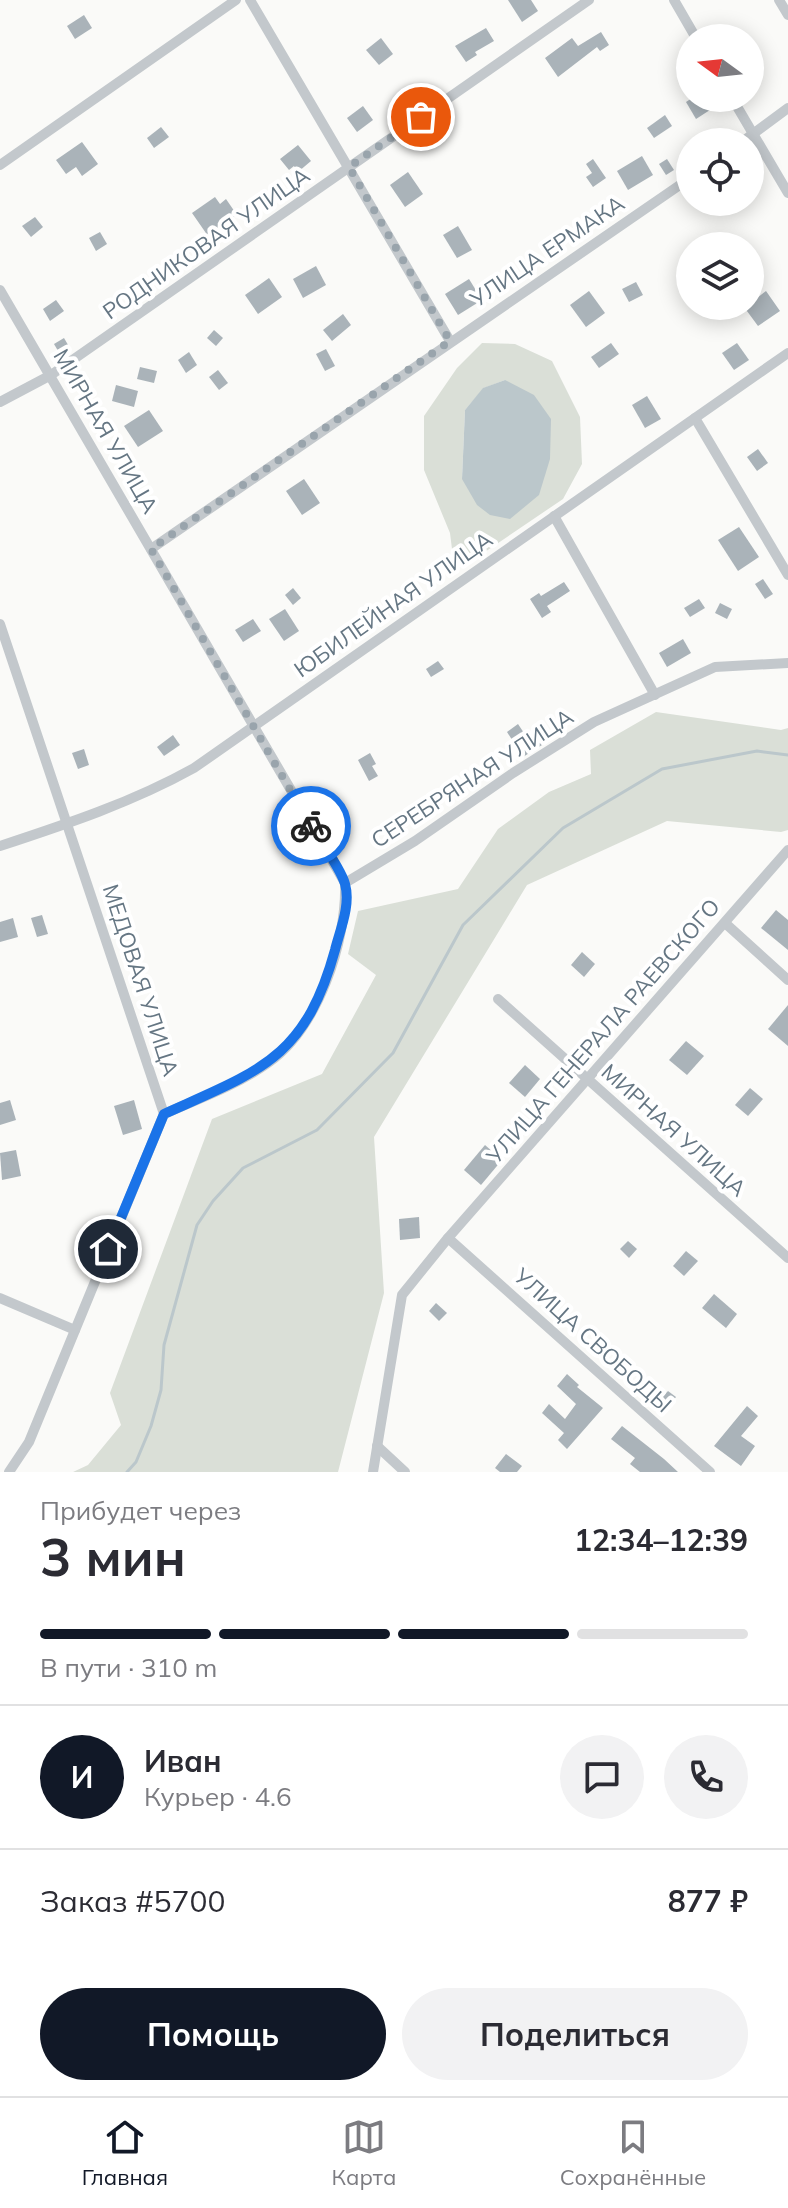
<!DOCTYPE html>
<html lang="ru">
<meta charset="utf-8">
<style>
body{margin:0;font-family:Mulish,sans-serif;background:#f2f2f3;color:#2b2b33;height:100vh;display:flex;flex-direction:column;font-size:30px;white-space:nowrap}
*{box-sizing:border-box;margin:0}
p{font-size:26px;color:#7c7c81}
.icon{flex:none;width:44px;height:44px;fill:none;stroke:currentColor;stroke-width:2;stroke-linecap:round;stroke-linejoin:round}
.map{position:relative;height:1472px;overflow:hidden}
.side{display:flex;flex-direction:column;background:#fff;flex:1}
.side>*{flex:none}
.needle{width:52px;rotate:285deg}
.buttons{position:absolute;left:676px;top:24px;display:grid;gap:16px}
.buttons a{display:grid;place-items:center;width:88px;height:88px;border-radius:50%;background:#fff;box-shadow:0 4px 20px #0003;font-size:40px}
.pin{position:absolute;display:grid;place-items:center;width:68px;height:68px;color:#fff;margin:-34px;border:4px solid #fff;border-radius:50%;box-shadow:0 2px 8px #0007}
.courier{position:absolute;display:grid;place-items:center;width:80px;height:80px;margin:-40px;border:6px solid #1a73e8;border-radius:50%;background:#fff;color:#222;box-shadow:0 2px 10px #0007}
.overview em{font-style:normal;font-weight:700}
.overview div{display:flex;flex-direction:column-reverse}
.overview{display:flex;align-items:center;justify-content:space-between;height:136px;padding:0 40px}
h1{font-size:52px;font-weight:700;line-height:60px}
.bar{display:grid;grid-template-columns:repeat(4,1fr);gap:12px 8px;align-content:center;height:96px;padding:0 40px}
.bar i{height:10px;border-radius:6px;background:#e1e1e2}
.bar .selected{background:#111827}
.bar p{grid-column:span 4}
.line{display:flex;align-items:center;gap:20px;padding:0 40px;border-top:2px solid #e1e1e2}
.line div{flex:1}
.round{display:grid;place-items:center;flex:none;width:84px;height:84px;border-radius:42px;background:#f2f2f3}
.action{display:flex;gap:16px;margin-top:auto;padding:16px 40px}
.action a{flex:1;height:92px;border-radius:48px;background:#111827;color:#fff;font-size:32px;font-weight:700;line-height:92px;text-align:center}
.action a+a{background:#f2f2f3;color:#2b2b33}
.tab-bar{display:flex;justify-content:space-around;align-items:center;height:112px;border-top:2px solid #e1e1e2;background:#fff;font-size:22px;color:#7c7c81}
.tab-bar a{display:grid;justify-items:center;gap:4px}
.tab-bar .selected{color:#111827}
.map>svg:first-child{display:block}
</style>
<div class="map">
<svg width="788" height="1472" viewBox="0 0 788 1472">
<rect width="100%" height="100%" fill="#fafaf8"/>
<g fill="#dadfd7" fill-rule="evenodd">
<path d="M 482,343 L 515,344 L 552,361 L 580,417 L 582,464 L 563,499 L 473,560 L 457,563 L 453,557 L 450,533 L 424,470 L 424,416 L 457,368 ZM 505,380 L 462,479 L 465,410 L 484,388 Z"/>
<path d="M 656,712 L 781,730 L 788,728 L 788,830 L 781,832 L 667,821 L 527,885 L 374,1137 L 384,1293 L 338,1472 L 73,1472 L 88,1465 L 121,1425 L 110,1393 L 212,1119 L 322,1074 L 376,975 L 348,954 L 358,911 L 458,889 L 498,829 L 549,792 L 591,774 L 590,750 Z"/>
</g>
<path fill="#bbc7cb" d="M 505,380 L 534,395 L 551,419 L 550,459 L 539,495 L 510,519 L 490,515 L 477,505 L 462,479 L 465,410 L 483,388 Z"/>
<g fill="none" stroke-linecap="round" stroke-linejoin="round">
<path stroke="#bbc7cb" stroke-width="3" d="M 127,1472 L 136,1462 L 151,1426 L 161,1390 L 164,1345 L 197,1225 L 213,1201 L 243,1168 L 317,1130 L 393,1053 L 463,925 L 563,828 L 662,769 L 757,751 L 788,755"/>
</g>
<g fill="#aab3b9">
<path d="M 508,0 L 531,0 L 538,11 L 522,22 Z"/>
<path d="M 84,15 L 92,28 L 75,39 L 67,26 Z"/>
<path d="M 486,28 L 494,41 L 475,52 L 477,55 L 466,62 L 455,46 Z"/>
<path d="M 601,32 L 609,45 L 600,51 L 597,47 L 558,77 L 545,58 L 572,38 L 578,46 Z"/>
<path d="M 381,38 L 393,54 L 379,65 L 366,50 Z"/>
<path d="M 692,98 L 702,98 L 710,110 L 696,119 L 686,102 Z"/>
<path d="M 363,106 L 373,120 L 357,132 L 347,118 Z"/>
<path d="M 665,115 L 672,126 L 654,138 L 647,128 Z"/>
<path d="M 161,127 L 169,137 L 154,148 L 147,138 Z"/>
<path d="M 82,142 L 98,164 L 82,176 L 76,167 L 66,174 L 56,160 Z"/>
<path d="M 298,145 L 311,161 L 298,172 L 294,166 L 289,170 L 280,159 Z"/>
<path d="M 642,156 L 653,175 L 628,190 L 617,171 Z"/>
<path d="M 593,159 L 606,178 L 593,187 L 586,177 L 592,173 L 586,164 Z"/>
<path d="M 667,159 L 674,170 L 666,175 L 659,164 Z"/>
<path d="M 408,172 L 423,194 L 405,207 L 390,185 Z"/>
<path d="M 215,197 L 220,204 L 226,199 L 237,215 L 208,236 L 192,213 Z"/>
<path d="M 35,217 L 43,227 L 31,237 L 22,226 Z"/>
<path d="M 458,226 L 472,250 L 457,258 L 443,235 Z"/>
<path d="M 100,232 L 107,244 L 96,251 L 89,238 Z"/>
<path d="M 316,266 L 326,285 L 303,298 L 293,279 Z"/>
<path d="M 269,278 L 282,297 L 258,314 L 245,295 Z"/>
<path d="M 469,279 L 482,300 L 458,315 L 445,294 Z"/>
<path d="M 636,282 L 643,295 L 629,302 L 622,289 Z"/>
<path d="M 750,287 L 757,298 L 766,291 L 780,311 L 758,326 L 744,307 L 750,306 Z"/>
<path d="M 589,291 L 605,313 L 586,327 L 570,305 Z"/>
<path d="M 56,300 L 64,311 L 50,321 L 43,309 Z"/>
<path d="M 343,314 L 351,325 L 332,341 L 323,330 Z"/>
<path d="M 214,330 L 223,338 L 216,346 L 207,338 Z"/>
<path d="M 64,338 L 71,350 L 61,356 L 54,344 Z"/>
<path d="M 611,343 L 619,354 L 599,368 L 591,357 Z"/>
<path d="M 737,343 L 749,360 L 734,370 L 722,353 Z"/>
<path d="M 326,349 L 335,366 L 325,371 L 316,354 Z"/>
<path d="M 189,352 L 197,365 L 186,373 L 178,360 Z"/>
<path d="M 140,367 L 157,371 L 154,383 L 137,379 Z"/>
<path d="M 218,370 L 228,383 L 219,390 L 209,377 Z"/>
<path d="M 116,385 L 138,391 L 134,407 L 112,401 Z"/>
<path d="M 647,396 L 661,419 L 645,428 L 632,405 Z"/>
<path d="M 149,410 L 163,431 L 138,447 L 124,426 Z"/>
<path d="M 758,449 L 768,463 L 757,471 L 747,457 Z"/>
<path d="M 304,479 L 320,503 L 302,515 L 286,491 Z"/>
<path d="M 739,527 L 759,557 L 738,571 L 718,540 Z"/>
<path d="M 763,579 L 773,594 L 765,599 L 755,584 Z"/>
<path d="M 564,582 L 570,591 L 547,606 L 551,612 L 542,618 L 530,599 L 539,593 L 541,596 Z"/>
<path d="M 293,588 L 301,598 L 293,605 L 285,595 Z"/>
<path d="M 699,599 L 705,608 L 690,617 L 684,608 Z"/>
<path d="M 720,603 L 732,609 L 727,619 L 715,613 Z"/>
<path d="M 285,609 L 299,631 L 284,641 L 269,619 Z"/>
<path d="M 253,619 L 261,631 L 243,642 L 235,630 Z"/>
<path d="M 683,639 L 691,653 L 667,667 L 659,653 Z"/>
<path d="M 438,661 L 444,669 L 431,677 L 426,669 Z"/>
<path d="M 518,724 L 528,739 L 535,735 L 542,745 L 523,757 L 507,732 Z"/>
<path d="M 173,735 L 180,745 L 164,756 L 157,747 Z"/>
<path d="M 84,749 L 89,765 L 78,769 L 72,753 Z"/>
<path d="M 370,753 L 376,764 L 372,766 L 378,776 L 369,781 L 358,760 Z"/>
<path d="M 776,910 L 788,920 L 788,950 L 761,928 Z"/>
<path d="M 42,915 L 48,934 L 37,937 L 31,918 Z"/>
<path d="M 13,918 L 18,937 L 0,942 L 0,922 Z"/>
<path d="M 582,952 L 595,964 L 584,977 L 571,965 Z"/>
<path d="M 788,1005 L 788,1046 L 768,1029 Z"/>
<path d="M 686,1041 L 704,1056 L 687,1075 L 669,1060 Z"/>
<path d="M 525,1065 L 540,1079 L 525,1097 L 509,1083 Z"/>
<path d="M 750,1088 L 763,1099 L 748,1116 L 735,1105 Z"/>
<path d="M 10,1100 L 16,1120 L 0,1125 L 0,1103 Z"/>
<path d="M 134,1100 L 142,1129 L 123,1135 L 114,1106 Z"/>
<path d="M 485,1145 L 502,1160 L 481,1185 L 464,1170 Z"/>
<path d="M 16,1150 L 21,1176 L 2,1180 L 0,1153 Z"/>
<path d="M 419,1217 L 420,1238 L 400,1240 L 399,1219 Z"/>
<path d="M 628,1241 L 637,1249 L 629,1258 L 620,1249 Z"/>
<path d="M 686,1251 L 698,1261 L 684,1276 L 673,1266 Z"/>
<path d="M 714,1294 L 737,1314 L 726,1328 L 702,1308 Z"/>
<path d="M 436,1303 L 447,1313 L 439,1321 L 429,1311 Z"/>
<path d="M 567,1374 L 579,1385 L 577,1387 L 603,1408 L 567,1449 L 558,1440 L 564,1433 L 542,1413 L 549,1404 L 565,1419 L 576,1404 L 557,1386 Z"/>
<path d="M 668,1391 L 676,1397 L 667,1408 L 659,1401 Z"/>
<path d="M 747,1406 L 758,1416 L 741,1436 L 755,1446 L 741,1466 L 714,1446 Z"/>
<path d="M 622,1426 L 664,1459 L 678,1472 L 640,1472 L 630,1464 L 635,1458 L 611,1439 Z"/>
<path d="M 506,1454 L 522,1466 L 517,1472 L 500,1472 L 495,1468 Z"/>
</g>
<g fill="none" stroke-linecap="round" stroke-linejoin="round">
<g stroke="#c3c8cc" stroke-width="10">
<path d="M 250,0 L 450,341"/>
<path d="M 674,0 L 696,38"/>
<path d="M 779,0 L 788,15"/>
<path d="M 732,98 L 788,193"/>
<path d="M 742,142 L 788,108"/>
<path d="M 0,165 L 236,0"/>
<path d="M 0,290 L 345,883"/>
<path d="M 0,402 L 51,375 L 589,0"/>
<path d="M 695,418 L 788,575"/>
<path d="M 554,516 L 655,695"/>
<path d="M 151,549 L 690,178"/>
<path d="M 0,624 L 164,1114 L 29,1442 L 9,1472"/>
<path d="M 0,846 C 67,824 133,802 194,768 L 788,353"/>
<path d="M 725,923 L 788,980"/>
<path d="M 498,999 L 788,1258"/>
<path d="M 164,1114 C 198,1099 237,1085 268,1063 C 318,1028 347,942 345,883 L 415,841 L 513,773 L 594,722 L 715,667 L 788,663"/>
<path d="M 448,1238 L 710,1472"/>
<path d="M 0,1298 L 75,1330"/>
<path d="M 377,1446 L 405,1472"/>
<path d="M 373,1472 L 402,1295 L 448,1238 L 788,850"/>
</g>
</g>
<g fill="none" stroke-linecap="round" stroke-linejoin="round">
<path stroke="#99a4ac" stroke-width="8" stroke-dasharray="0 14.4" d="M 311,826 L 151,549 L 450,341 L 349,167 L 421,117"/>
<path stroke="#1a73e8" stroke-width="10" d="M 108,1249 L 164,1114 C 259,1071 305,1059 335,950 C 340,930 351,905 345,884 C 341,869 320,840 311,826"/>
</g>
<g text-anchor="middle" stroke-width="8" stroke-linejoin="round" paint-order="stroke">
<g font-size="22" fill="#657683" stroke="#fff">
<text transform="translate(206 243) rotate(-35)" y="8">РОДНИКОВАЯ УЛИЦА</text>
<text transform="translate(547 251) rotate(-34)" y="8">УЛИЦА ЕРМАКА</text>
<text transform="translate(106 431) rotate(60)" y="8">МИРНАЯ УЛИЦА</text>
<text transform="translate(393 604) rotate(-35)" y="8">ЮБИЛЕЙНАЯ УЛИЦА</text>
<text transform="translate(472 778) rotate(-33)" y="8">СЕРЕБРЯНАЯ УЛИЦА</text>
<text transform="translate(141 980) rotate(72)" y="8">МЕДОВАЯ УЛИЦА</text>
<text transform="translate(603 1031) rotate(-49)" y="8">УЛИЦА ГЕНЕРАЛА РАЕВСКОГО</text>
<text transform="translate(674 1130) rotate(42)" y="8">МИРНАЯ УЛИЦА</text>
<text transform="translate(593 1340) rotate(42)" y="8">УЛИЦА СВОБОДЫ</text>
</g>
</g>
</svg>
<div class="buttons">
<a><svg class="needle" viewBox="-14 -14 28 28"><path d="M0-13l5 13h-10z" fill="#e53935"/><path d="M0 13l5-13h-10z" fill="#7c7c81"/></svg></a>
<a><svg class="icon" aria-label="locate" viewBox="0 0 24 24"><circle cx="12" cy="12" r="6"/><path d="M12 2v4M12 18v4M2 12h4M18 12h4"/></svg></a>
<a><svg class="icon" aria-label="layers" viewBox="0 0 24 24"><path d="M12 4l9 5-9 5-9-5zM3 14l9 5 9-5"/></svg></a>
</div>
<div class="pin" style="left:421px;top:117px;background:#ea580c"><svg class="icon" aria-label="bag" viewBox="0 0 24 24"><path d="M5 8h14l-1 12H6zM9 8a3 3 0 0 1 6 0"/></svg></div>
<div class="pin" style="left:108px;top:1249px;background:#1f2937"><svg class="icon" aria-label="home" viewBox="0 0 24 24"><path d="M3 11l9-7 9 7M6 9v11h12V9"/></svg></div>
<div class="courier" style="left:311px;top:826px"><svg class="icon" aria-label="bike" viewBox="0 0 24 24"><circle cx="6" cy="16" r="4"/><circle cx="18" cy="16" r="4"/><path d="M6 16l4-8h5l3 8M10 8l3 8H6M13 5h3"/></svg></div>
</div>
<section class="side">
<div class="overview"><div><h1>3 мин</h1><p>Прибудет через</p></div><em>12:34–12:39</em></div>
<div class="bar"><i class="selected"></i><i class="selected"></i><i class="selected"></i><i></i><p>В пути · 310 m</p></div>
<div class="line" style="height:144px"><b class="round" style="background:#111827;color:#fff">И</b><div><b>Иван</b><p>Курьер · 4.6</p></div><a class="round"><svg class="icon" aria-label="chat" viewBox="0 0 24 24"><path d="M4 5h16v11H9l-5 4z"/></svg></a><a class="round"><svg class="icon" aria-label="phone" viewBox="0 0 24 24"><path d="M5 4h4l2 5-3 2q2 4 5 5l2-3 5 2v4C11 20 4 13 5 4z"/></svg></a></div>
<div class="line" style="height:104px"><div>Заказ #5700</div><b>877 ₽</b></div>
<div class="action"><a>Помощь</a><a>Поделиться</a></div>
</section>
<nav class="tab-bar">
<a class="selected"><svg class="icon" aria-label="home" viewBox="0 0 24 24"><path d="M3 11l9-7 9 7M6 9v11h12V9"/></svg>Главная</a>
<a><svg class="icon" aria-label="map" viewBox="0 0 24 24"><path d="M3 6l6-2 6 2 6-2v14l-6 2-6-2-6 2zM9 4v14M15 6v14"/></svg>Карта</a>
<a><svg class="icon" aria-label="saved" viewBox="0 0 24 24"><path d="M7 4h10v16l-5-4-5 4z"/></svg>Сохранённые</a>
</nav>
